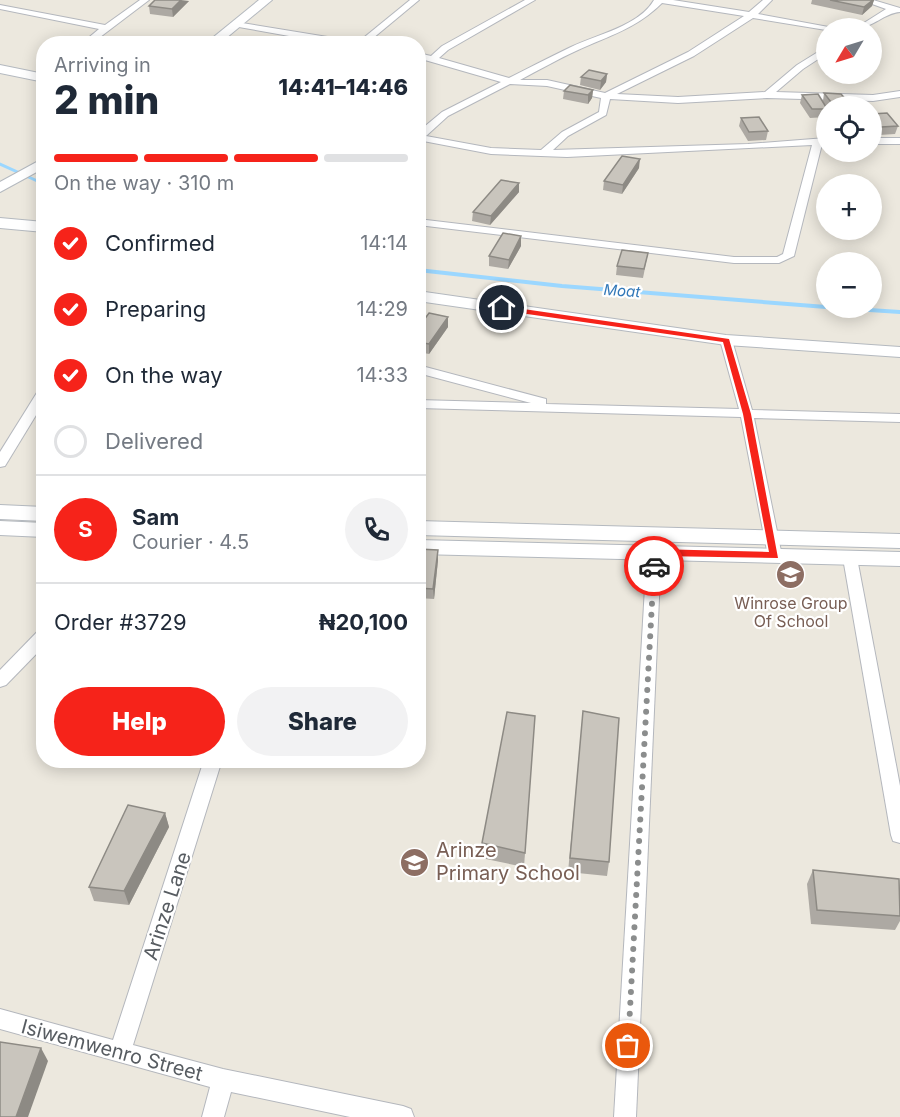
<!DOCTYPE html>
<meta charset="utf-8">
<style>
body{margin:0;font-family:Inter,sans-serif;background:#f2f2f3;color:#1f2937;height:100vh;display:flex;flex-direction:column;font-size:22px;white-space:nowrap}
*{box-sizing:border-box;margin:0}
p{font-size:20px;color:#747a83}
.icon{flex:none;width:33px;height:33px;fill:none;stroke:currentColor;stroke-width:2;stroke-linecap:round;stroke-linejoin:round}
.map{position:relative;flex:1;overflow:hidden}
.details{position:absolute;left:36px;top:36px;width:390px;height:732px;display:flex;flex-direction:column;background:#fff;border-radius:24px;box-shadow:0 3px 15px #0003}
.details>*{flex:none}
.needle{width:39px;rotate:232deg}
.fabs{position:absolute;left:816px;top:18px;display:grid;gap:12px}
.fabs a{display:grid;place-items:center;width:66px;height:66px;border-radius:50%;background:#fff;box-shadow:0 3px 15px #0003;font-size:30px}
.pin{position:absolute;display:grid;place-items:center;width:51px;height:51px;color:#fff;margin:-26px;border:3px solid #fff;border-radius:50%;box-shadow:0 2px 6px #0007}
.courier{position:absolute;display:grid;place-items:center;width:60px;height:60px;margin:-30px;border:4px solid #f6231a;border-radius:50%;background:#fff;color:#222;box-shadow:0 2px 8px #0007}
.head em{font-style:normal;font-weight:800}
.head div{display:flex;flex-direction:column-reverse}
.head{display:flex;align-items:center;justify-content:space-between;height:102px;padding:0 18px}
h1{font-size:39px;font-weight:800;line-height:45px}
.bar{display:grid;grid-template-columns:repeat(4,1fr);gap:9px 6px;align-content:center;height:72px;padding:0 18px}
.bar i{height:8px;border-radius:4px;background:#e0e1e3}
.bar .on{background:#f6231a}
.bar p{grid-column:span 4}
.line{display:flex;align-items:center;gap:15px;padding:0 18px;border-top:2px solid #e0e1e3}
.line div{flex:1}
.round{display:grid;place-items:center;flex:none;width:63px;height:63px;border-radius:32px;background:#f2f2f3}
ol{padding:0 18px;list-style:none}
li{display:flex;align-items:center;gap:18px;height:66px}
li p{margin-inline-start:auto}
li .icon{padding:6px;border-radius:50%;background:#f6231a;color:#fff;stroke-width:4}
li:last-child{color:#747a83}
li i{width:33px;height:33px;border:3px solid #e0e1e3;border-radius:50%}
.action{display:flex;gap:12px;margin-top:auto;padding:12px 18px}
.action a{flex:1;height:69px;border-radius:36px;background:#f6231a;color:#fff;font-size:24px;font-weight:800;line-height:69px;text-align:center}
.action a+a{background:#f2f2f3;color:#1f2937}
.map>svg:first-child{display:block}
</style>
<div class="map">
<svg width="900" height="1117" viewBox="0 0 900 1117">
<rect width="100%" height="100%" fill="#ece8de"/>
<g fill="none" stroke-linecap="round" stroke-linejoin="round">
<path stroke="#9bd7ff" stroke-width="3" d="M 0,164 L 44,184"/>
<g stroke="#9bd7ff" stroke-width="4">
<path d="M 418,270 L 562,286 L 826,307"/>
<path d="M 839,308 L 900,312"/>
</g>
<defs>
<g id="street">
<path d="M 140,0 L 149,0 L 91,44 L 81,44 L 99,29 L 0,9 L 0,5 L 105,25 Z"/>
<path d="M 410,0 L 419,0 L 366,44 L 356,44 Z"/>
<path d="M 525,0 L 535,0 L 448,50 L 439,58 L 509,78 C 529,68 550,57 571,47 C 598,34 639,26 654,0 L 673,0 L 749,12 L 763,0 L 772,0 L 758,14 L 834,28 L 826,30 L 753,18 L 694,56 L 617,94 L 678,97 L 765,92 L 797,65 L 826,47 L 826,54 L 803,69 L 776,92 L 873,95 L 900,91 L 900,97 L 873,101 L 767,98 L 678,103 L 610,99 L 606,115 L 568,136 L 553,150 L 748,144 L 826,138 L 826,144 L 822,144 L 794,256 L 779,263 L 734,263 L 418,225 L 418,219 L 734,257 L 777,257 L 783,254 L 812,145 L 567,157 L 491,154 L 418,140 L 418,132 L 442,112 L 501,82 L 418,58 L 418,53 L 431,56 L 442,46 ZM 662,3 L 744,16 L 688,52 L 605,93 L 547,80 L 520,80 C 539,70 558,59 578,50 C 609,36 637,28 662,3 ZM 510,84 L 547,86 L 601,98 L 599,112 L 562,132 L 541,150 L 491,148 L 426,136 L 448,116 Z"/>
<path d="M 861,0 L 873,0 L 900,8 L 900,12 C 884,13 873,28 856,28 L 886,9 Z"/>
<path d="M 236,22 L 352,41 L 356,44 L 334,44 L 233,26 L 232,24 Z"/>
<rect x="872" y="138" width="28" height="6"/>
<path d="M 726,336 L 732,340 L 752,410 L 900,414 L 900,422 L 754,418 L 782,556 L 775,561 L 768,556 L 741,417 L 418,408 L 418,400 L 531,403 L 418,373 L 418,365 L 546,399 L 546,404 L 739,409 L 720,340 Z"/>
<path d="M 44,387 L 44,402 L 5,466 L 0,467 L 0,452 L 38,391 Z"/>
<path d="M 654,548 L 661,553 L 636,1117 L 614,1117 L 647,553 Z"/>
<path d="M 850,553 L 857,558 L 900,786 L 900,843 L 893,841 L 891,835 L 843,558 Z"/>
<path d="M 44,629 L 44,646 L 6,685 L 0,687 L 0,670 L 38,631 Z"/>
<path d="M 204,760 L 222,760 L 133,1045 L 223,1069 L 403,1106 L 411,1109 L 414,1117 L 350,1117 L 231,1092 L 224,1117 L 202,1117 L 210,1087 L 0,1029 L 0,1009 L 113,1040 Z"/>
</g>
<g id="secondary">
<path d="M 259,0 L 272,0 L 219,44 L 205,44 Z"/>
<path d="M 0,65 L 44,74 L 44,82 L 0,73 Z"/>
<path d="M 44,158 L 44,168 L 0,192 L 0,182 Z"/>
<path d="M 0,218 L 44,222 L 44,232 L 0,228 Z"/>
<path d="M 418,291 L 726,335 L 900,347 L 900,357 L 726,345 L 418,301 Z"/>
<path d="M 0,505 L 44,507 L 44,521 L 0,519 Z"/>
<path d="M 0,521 L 44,523 L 44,537 L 0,535 Z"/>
<path d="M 418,521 L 900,534 L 900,548 L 418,535 Z"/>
<path d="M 418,540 L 900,552 L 900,566 L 418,554 Z"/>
</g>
</defs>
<use href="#street" stroke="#b4b7bd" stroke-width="2"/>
<use href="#secondary" stroke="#b4b9bf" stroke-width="2"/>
<use href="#street" fill="#fff" fill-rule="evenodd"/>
<use href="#secondary" fill="#fff" fill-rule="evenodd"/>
</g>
<g fill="#ada9a3">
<path d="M 812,0 L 874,0 L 872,6 L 862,15 L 811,4 Z"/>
<path d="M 189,1 L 173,17 L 150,14 L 149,6 Z"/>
<path d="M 607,74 L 606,82 L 600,90 L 580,85 L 581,77 Z"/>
<path d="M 593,90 L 592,98 L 588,104 L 563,99 L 564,91 Z"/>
<path d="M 824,93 L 851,105 L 850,106 L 826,106 L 826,117 L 810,118 L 800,103 L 802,95 L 823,101 Z"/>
<path d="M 872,114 L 898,126 L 895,134 L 879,135 L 872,126 Z"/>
<path d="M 741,118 L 768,131 L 766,140 L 748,141 L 739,126 Z"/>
<path d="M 639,168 L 622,194 L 603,190 L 604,181 Z"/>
<path d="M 519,183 L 519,192 L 490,225 L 472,221 L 473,212 Z"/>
<path d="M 521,246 L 508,269 L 489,266 L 489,256 Z"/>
<path d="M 648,253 L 643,278 L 616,275 L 617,266 Z"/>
<path d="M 448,327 L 429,354 L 418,352 L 418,328 Z"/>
<path d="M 40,483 L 44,483 L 44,493 L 43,493 Z"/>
<path d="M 418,549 L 438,550 L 438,560 L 434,599 L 418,598 Z"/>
<path d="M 535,716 L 524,867 L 481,858 L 482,843 Z"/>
<path d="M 582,726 L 609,862 L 607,876 L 568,872 Z"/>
<path d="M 165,813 L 169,827 L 129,905 L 94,901 L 89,887 Z"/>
<path d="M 813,870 L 900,892 L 900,921 L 895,930 L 811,924 L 807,884 Z"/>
</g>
<g fill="#8d8a84">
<path d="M 181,0 L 189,1 L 173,17 L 172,9 Z"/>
<path d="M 873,0 L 874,0 L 872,6 L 862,15 L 864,7 Z"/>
<path d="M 607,74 L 606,82 L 600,90 L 601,81 Z"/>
<path d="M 593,90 L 592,98 L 588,104 L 588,95 Z"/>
<path d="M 640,159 L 639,168 L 622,194 L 623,185 Z"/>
<path d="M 519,183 L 519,192 L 490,225 L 491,216 Z"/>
<path d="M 521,236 L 521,246 L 508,269 L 509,260 Z"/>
<path d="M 448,317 L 448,327 L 429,354 L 429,344 Z"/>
<path d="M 438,550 L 438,560 L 434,599 L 433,589 Z"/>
<path d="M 165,813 L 169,827 L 129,905 L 124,891 Z"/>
<path d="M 41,1048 L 48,1061 L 28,1117 L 16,1117 Z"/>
</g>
<g fill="#c9c5bd" stroke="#8d8a84" stroke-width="1.5">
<path d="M 155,0 L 181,0 L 172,9 L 149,6 Z"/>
<path d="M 830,0 L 873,0 L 864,7 Z"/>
<path d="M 300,41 L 312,44 L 297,44 Z"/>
<path d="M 589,70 L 607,74 L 601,81 L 581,77 Z"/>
<path d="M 570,85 L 593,90 L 588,95 L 564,91 Z"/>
<path d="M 824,93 L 841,94 L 851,105 L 834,106 Z"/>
<path d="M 818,94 L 826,107 L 826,109 L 812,109 L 802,95 Z"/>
<path d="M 887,113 L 898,126 L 881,127 L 872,115 L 872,114 Z"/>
<path d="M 759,117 L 768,131 L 749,132 L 741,118 Z"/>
<path d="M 622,156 L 640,159 L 623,185 L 604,181 Z"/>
<path d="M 501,180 L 519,183 L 491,216 L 473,212 Z"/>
<path d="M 503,233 L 521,236 L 509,260 L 489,256 Z"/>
<path d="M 622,250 L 648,253 L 644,269 L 617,266 Z"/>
<path d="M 429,313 L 448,317 L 429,344 L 418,342 L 418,328 Z"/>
<path d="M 44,476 L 44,483 L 40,483 Z"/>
<path d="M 418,549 L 438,550 L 433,589 L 418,588 Z"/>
<path d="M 583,711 L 619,718 L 609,862 L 570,858 Z"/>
<path d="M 507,712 L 535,716 L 525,853 L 482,843 Z"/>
<path d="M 128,805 L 165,813 L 124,891 L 89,887 Z"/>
<path d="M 813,870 L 899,879 L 900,916 L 817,910 Z"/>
<path d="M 0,1042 L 41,1048 L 16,1117 L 0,1117 Z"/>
</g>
<path fill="#f6231a" d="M 502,306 L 729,339 L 751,414 L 778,558 L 659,556 L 657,569 L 649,566 L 649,552 L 654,549 L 769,552 L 743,414 L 723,342 L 500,310 Z"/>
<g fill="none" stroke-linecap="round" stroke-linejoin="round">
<path stroke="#8b8d8d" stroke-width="6" stroke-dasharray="0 10.8" d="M 628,1046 L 654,566"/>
</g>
<defs>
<symbol id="school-disc" viewBox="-11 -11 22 22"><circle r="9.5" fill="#8d6e63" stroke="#fff"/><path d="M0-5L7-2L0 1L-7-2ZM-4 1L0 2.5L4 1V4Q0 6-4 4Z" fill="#fff"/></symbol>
</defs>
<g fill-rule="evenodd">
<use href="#school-disc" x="774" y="558" width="33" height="33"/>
<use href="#school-disc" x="398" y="846" width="33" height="33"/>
</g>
<g text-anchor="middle" stroke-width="4.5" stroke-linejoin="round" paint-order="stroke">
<g font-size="15" font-style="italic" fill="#3278b8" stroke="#fff">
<text transform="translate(622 291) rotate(4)" y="5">Moat</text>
</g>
<g font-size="16" fill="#785e54" stroke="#fff">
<text x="791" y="609">Winrose Group<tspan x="791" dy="18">Of School</tspan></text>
</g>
<g font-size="20" fill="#785e54" stroke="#fff" text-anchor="start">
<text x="436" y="857">Arinze<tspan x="436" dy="23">Primary School</tspan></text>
</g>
<g font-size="20" fill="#575c61" stroke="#fff">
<text transform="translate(167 906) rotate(-72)" y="7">Arinze Lane</text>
<text transform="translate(112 1050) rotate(15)" y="7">Isiwemwenro Street</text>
</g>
</g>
</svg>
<div class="fabs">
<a><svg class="needle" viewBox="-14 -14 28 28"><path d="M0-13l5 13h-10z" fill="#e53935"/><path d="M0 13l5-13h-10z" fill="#747a83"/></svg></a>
<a><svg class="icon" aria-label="locate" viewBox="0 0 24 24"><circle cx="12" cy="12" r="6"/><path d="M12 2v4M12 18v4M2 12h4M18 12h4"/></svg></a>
<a>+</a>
<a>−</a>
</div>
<div class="pin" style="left:628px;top:1046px;background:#ea580c"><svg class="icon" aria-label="bag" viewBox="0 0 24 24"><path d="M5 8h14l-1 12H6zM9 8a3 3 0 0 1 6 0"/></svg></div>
<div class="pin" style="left:502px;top:308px;background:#1f2937"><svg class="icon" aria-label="home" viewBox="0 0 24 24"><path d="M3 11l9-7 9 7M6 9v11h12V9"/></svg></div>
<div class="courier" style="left:654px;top:566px"><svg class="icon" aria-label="car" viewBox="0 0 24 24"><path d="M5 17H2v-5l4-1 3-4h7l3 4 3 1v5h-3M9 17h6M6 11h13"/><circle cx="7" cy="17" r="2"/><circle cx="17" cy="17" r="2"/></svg></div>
<section class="details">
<div class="head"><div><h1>2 min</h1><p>Arriving in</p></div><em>14:41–14:46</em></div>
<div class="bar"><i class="on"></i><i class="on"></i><i class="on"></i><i></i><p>On the way · 310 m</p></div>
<ol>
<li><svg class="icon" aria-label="check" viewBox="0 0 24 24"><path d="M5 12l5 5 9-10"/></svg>Confirmed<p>14:14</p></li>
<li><svg class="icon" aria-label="check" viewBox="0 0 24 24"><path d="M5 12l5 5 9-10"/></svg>Preparing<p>14:29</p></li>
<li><svg class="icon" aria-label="check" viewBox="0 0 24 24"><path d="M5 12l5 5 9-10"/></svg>On the way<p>14:33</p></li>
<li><i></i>Delivered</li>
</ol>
<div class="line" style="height:108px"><b class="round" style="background:#f6231a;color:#fff">S</b><div><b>Sam</b><p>Courier · 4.5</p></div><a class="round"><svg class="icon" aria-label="phone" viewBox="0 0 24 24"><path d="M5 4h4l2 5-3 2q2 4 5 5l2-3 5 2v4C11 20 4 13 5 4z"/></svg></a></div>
<div class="line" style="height:78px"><div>Order #3729</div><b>₦20,100</b></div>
<div class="action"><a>Help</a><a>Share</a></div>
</section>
</div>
